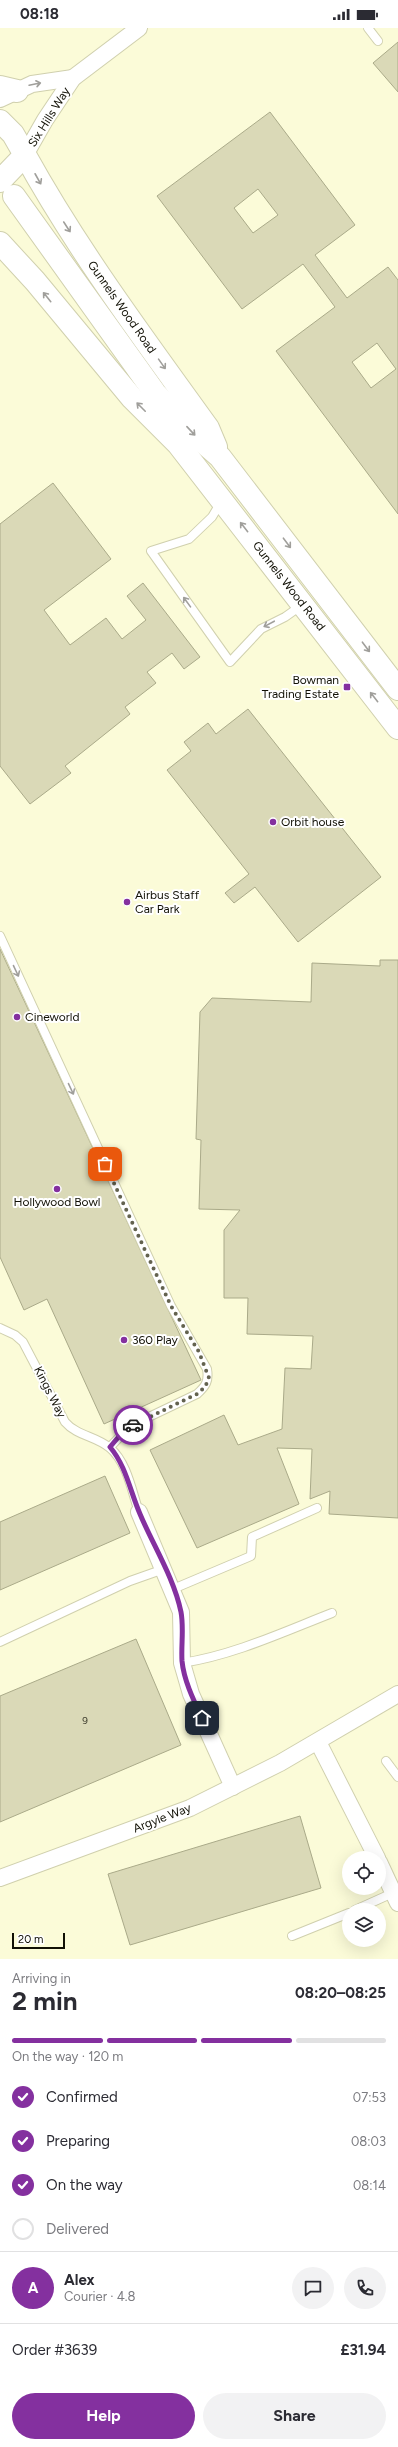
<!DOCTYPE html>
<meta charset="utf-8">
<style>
body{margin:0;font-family:Figtree,sans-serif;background:#f2f2f3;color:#2b2b33;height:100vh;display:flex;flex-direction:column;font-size:15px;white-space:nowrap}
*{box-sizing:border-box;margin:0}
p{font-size:13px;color:#7c7c81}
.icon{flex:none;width:22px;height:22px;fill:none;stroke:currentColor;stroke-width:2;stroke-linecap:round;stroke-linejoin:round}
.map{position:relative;height:1931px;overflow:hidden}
.side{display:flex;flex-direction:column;background:#fff;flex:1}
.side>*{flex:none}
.fabs{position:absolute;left:342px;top:1823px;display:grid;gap:8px}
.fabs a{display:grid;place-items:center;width:44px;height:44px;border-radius:50%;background:#fff;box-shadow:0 4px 16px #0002;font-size:20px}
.scale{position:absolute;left:12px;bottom:10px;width:53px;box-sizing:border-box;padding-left:4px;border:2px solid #111005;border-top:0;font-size:11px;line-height:14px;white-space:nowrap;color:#111005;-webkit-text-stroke:3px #fff;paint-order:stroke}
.pin{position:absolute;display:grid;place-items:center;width:34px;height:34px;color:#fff;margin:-17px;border-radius:8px;box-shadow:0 2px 6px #0006}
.courier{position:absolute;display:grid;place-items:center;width:40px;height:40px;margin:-20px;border:3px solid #84309f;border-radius:50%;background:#fff;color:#222;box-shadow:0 1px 5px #0007}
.summary em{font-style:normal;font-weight:700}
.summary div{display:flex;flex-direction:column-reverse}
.summary{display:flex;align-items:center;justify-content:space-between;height:68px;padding:0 12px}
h1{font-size:26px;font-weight:700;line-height:30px}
.bar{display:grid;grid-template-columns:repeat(4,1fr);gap:6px 4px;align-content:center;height:48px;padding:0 12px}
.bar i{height:5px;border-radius:3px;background:#e1e1e2}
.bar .selected{background:#84309f}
.bar p{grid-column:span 4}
.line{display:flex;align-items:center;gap:10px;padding:0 12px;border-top:1px solid #e1e1e2}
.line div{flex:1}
.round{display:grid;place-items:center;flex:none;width:42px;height:42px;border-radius:21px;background:#f2f2f3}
ol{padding:0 12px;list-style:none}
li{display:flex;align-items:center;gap:12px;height:44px}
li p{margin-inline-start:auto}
li .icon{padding:4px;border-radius:50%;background:#84309f;color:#fff;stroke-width:4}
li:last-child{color:#7c7c81}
li i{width:22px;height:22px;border:2px solid #e1e1e2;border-radius:50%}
.cta{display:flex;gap:8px;margin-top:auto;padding:8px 12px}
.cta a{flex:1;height:46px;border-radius:24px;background:#84309f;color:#fff;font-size:16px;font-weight:700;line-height:46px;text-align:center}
.cta a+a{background:#f2f2f3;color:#2b2b33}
.status{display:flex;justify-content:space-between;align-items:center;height:28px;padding:0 20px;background:#fff;direction:ltr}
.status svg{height:11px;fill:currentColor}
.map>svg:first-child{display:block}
</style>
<div class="status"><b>08:18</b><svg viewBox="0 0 49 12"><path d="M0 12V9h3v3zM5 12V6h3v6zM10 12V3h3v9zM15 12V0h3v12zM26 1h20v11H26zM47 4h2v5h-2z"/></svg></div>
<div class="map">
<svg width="398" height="1931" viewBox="0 0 398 1931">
<rect width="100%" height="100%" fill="#fbfbd8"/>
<g fill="#dad9b7" stroke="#aaaa89" fill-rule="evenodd">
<path d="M 398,14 L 398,64 L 373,35 Z"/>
<path d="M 270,84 L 355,197 L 315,227 L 347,270 L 388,239 L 398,252 L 398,486 L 276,323 L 335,279 L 303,236 L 242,281 L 157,168 ZM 258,161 L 278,187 L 253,205 L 234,180 ZM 377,315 L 396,341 L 371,360 L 352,334 Z"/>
<path d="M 53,455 L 111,531 L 44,582 L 70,617 L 106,590 L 122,611 L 146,592 L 127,568 L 143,555 L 200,629 L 184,641 L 172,625 L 147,644 L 156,655 L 125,679 L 130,686 L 65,738 L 71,745 L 30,776 L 0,738 L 0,496 Z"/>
<path d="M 248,681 L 381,849 L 298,914 L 255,859 L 234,875 L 225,865 L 249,846 L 167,742 L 191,723 L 184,714 L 208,695 L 216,706 Z"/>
<path d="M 0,921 L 201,1352 L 104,1396 L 47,1271 L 24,1282 L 0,1229 Z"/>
<path d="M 380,932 L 398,932 L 398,1490 L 329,1486 L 330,1463 L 310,1471 L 312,1421 L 277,1420 L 299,1476 L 197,1520 L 150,1422 L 224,1387 L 238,1417 L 282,1401 L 285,1340 L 311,1341 L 313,1308 L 247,1306 L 248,1270 L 224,1270 L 224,1202 L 240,1182 L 199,1181 L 201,1112 L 196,1111 L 200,984 L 212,970 L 311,974 L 312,935 L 380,938 Z"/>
<path d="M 105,1448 L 130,1505 L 0,1562 L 0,1494 Z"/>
<path d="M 136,1611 L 181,1717 L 0,1794 L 0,1668 Z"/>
<path d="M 300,1788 L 321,1860 L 130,1917 L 108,1846 Z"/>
</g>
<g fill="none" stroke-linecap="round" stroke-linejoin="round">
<defs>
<g id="lane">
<path d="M 368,0 L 378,13"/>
<path d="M 221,474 L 212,489 L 189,511 L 151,523 L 230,634 L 261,601 L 285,589 L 302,577"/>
<path d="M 0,908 L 171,1278 L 207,1341 C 209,1353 206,1358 197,1366 L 130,1398 L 110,1419"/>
<path d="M 0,1300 L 15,1307 L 23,1314 L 65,1394 C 77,1408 96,1408 110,1420 C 127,1434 132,1464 139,1484"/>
<path d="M 173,1561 L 251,1528 L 252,1509 L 317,1480"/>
<path d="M 0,1614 L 130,1553 L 164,1541"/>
<path d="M 182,1635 C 234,1627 283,1604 332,1585"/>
<path d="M 386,1733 L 398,1749"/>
<path d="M 355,1882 L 395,1864"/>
<path d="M 292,1908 L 349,1885"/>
</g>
<g id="street">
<path d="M 0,71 L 32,56 L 73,50"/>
<path d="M 25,127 L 45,92 L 73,50 L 139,0"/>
<path d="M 139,1484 L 181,1584 L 182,1635 L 191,1666 L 233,1759"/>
<path d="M 318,1714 L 377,1830"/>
<path d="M 379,1834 L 398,1875"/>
<path d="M 0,1850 L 190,1780 L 280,1735 L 398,1666"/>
</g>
<g id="primary">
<path d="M 0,59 L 17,63"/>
<path d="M 0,93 L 13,106 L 25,127 L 0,153"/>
<path d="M 25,127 C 78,223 144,311 208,400 L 216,419"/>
<path d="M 14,168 L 155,365 L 197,409 L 220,429 L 398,661"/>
<path d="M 0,215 L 35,253 L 132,370 L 178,416 L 398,700"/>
</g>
</defs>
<use href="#lane" stroke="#d0d0ae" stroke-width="10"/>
<use href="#street" stroke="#d0d0ae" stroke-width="18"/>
<use href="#primary" stroke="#d0d0ae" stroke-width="24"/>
<use href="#lane" stroke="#fff" stroke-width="8"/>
<use href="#street" stroke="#fff" stroke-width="16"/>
<use href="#primary" stroke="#fff" stroke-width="22"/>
</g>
<defs><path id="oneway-shaft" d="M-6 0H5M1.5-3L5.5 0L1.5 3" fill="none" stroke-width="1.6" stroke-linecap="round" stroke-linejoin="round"/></defs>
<g stroke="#a09f9b">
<use href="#oneway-shaft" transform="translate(35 56) rotate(-12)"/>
<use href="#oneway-shaft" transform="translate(38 151) rotate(61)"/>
<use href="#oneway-shaft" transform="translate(67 199) rotate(57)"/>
<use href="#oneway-shaft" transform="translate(47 269) rotate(-129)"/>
<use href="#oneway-shaft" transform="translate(162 336) rotate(55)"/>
<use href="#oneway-shaft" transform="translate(141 379) rotate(-135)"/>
<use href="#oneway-shaft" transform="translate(191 403) rotate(47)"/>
<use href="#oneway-shaft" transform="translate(244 499) rotate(-128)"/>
<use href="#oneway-shaft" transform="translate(287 515) rotate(53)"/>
<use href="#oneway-shaft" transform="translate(187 574) rotate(-126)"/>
<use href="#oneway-shaft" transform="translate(269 596) rotate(152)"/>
<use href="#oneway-shaft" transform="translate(366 619) rotate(53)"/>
<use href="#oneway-shaft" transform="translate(374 669) rotate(-128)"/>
<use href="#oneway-shaft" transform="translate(16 943) rotate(65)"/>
<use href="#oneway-shaft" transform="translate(71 1061) rotate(65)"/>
</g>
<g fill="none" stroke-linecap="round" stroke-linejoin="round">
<path stroke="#63624f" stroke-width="4" stroke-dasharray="0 7.2" d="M 105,1136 L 171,1278 L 199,1324 L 209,1350 L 205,1359 L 197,1366 L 133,1397"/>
<path stroke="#84309f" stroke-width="5" d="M 133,1397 L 121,1406 L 110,1419 C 126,1438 130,1463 140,1486 C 153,1517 174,1550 181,1584 C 184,1600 181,1617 182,1633 C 184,1653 194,1673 202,1690"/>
</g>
<g fill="#84309f" stroke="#fff" stroke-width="1.5">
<rect x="343" y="655" width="8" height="8" rx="2"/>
<circle cx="273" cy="794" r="4"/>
<circle cx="127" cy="874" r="4"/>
<circle cx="17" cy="989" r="4"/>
<circle cx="57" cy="1161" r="4"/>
<circle cx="124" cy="1312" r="4"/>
</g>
<g text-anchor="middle" stroke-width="4" stroke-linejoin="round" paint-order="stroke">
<g font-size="10" fill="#434232">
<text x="85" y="1696">9</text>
</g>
<g font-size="12" fill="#111005" stroke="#fff">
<text transform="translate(49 89) rotate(-58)" y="4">Six Hills Way</text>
<text transform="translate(122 279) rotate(55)" y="4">Gunnels Wood Road</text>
<text transform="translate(289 558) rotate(52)" y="4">Gunnels Wood Road</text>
<text transform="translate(50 1364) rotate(63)" y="4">Kings Way</text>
<text transform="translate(162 1790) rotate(-21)" y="4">Argyle Way</text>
</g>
<g font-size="12" fill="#111005" stroke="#fff" text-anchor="start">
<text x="339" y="656" text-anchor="end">Bowman<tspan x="339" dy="14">Trading Estate</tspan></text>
<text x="281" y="798">Orbit house</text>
<text x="135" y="871">Airbus Staff<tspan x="135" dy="14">Car Park</tspan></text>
<text x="25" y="993">Cineworld</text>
<text x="57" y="1178" text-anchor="middle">Hollywood Bowl</text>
<text x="132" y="1316">360 Play</text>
</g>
</g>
</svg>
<div class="fabs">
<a><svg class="icon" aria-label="locate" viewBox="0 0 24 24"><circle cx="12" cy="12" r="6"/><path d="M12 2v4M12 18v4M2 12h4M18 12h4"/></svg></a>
<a><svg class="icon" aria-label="layers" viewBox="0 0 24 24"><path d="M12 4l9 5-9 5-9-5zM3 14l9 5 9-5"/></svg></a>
</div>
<div class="scale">20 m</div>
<div class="pin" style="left:105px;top:1136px;background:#ea580c"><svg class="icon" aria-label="bag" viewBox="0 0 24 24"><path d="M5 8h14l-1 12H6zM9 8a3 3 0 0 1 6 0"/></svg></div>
<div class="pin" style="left:202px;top:1690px;background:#1f2937"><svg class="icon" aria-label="home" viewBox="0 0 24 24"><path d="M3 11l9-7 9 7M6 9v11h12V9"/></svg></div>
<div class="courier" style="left:133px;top:1397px"><svg class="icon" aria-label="car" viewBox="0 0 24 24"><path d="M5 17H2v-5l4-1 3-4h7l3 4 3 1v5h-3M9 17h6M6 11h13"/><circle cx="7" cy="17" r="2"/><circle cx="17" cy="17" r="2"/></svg></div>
</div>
<section class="side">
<div class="summary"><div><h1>2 min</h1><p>Arriving in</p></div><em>08:20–08:25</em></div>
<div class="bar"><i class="selected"></i><i class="selected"></i><i class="selected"></i><i></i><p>On the way · 120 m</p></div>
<ol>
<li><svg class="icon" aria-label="check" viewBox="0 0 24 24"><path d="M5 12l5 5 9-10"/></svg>Confirmed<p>07:53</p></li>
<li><svg class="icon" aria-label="check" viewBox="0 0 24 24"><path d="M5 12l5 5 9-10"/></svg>Preparing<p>08:03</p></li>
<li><svg class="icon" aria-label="check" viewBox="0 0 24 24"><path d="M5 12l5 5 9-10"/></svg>On the way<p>08:14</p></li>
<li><i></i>Delivered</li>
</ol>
<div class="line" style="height:72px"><b class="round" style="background:#84309f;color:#fff">A</b><div><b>Alex</b><p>Courier · 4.8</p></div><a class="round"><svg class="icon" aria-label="chat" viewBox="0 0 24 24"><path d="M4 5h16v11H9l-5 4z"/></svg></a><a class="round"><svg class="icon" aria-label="phone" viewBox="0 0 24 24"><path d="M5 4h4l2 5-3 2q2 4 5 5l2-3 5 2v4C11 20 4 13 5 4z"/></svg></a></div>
<div class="line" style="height:52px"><div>Order #3639</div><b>£31.94</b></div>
<div class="cta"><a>Help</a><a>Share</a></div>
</section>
